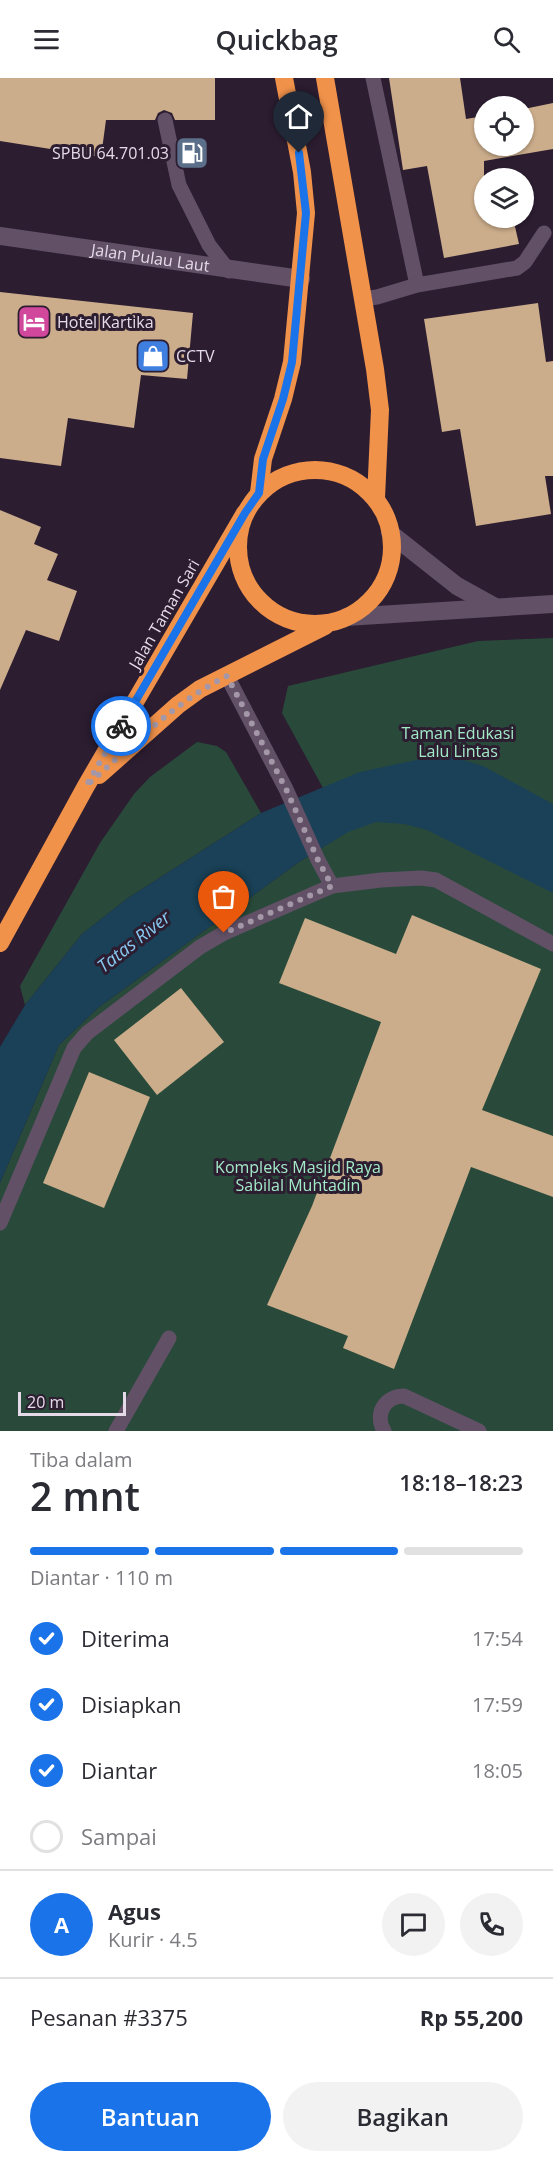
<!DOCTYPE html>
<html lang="id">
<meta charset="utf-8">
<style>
body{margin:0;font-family:"Open Sans",sans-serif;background:#f2f2f3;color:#2b2b33;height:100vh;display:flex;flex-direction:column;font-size:22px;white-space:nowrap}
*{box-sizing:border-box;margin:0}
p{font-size:20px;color:#7c7c81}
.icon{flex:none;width:33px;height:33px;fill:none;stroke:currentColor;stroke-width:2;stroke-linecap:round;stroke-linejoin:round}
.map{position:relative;height:1353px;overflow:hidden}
.sheet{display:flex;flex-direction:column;background:#fff;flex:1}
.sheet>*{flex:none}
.controls{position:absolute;left:474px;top:18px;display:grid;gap:12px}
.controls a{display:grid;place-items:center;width:60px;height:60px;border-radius:50%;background:#fff;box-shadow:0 2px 4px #0004;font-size:30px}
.scale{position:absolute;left:18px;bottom:15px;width:108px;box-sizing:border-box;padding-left:6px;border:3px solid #e5dbe8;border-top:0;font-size:16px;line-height:21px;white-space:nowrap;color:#e5dbe8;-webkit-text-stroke:4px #2c1d31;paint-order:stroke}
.pin{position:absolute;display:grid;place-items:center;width:51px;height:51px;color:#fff;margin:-62px -26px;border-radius:50% 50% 50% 0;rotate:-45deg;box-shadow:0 0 6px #0007}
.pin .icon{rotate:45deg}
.courier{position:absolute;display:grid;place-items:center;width:60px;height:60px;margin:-30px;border:4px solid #1a73e8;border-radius:50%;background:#fff;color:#222;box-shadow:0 2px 8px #0007}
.headline em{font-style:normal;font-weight:600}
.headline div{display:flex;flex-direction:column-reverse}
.headline{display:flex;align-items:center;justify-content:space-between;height:102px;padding:0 30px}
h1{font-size:39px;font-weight:600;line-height:45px}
.bar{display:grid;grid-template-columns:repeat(4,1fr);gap:9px 6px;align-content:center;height:72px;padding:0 30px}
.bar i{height:8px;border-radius:4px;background:#e1e1e2}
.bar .on{background:#1a73e8}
.bar p{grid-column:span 4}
.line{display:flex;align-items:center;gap:15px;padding:0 30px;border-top:2px solid #e1e1e2}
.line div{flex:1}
.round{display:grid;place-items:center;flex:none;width:63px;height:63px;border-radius:32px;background:#f2f2f3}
ol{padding:0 30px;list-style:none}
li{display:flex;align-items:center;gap:18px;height:66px}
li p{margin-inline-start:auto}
li .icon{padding:6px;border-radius:50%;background:#1a73e8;color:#fff;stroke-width:4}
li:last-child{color:#7c7c81}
li i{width:33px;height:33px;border:3px solid #e1e1e2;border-radius:50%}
.cta{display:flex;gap:12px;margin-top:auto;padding:12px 30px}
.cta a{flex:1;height:69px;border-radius:36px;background:#1a73e8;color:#fff;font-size:24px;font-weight:600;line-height:69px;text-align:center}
.cta a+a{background:#f2f2f3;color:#2b2b33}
header{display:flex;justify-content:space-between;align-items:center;height:78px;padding:0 30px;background:#fff;font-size:27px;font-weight:600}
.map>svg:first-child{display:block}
</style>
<header><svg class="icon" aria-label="menu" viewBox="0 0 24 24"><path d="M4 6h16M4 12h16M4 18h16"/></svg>Quickbag<svg class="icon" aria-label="search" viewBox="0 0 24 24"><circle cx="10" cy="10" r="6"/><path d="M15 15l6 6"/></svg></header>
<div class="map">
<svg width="553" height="1353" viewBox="0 0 553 1353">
<rect width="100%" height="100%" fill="#2c1d31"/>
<g fill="#294a3a">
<path d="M 553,560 L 553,1353 L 0,1353 L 0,1105 L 59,967 L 99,929 L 299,784 L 347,754 L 282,635 L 288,608 L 478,563 Z"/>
<path d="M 197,664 L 217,668 L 226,674 L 261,735 L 128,820 L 82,856 L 25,927 L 20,908 L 100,765 L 134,716 L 150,699 Z"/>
</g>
<path fill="#1a4157" d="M 444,676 L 483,688 L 553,726 L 553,815 L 427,752 L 404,746 L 376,744 L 348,754 L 299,784 L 99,929 L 59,967 L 0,1105 L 0,969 L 25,927 L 82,856 L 128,820 L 261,735 L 360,694 Z"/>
<g fill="#cbad8b">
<path d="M 0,0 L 215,0 L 215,42 L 175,42 L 172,35 L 164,32 L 158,35 L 155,42 L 106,42 L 101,79 L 0,63 Z"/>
<path d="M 389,0 L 460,0 L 466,41 L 484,38 L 484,68 L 524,68 L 524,31 L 553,25 L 553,71 L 484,83 L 484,140 L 513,140 L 519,166 L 444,180 L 427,88 L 403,92 Z"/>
<path d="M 0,214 L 193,235 L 187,301 L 141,297 L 134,350 L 68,340 L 61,388 L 0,380 Z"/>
<path d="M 538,225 L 546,284 L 553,283 L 553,398 L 545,398 L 551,436 L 476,448 L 460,351 L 442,354 L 424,241 Z"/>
<path d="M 0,432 L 41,449 L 34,466 L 58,476 L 47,502 L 77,513 L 59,563 L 26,552 L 0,612 Z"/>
<path d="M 412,837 L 541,891 L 482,1032 L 553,1058 L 553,1119 L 471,1089 L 394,1291 L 343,1270 L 348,1258 L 267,1227 L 312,1128 L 381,944 L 279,905 L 305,840 L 396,876 Z"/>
<path d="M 181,910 L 224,964 L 157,1017 L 114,962 Z"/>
<path d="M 89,994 L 150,1019 L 104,1130 L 43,1105 Z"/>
</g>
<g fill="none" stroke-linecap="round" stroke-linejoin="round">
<g stroke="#615066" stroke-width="15">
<path d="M 373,0 L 417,207"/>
<path d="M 165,42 L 179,107 L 209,167 L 229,193"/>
<path d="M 363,221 L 377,219 L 417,207 L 517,190 L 525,184 L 544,155"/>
<path d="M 227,598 L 286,711 L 318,782 L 332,808"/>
<path d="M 0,1145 L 74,970 L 87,955 L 200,869 L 224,855 L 332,808 L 381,802 L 421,800 L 436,802 L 553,866"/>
<path d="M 116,1353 L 169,1260"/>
<path d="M 384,1353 C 374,1336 385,1318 404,1318 L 479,1353"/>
</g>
<g stroke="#615066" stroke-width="18">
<path id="s1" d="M 0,158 L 301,201"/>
<path d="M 390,455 L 457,508 L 495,529"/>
<path d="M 346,539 L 553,526"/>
</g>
<g stroke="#f1924a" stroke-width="18">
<path d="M 325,0 L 375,291 L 380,332 L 376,420"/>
<circle cx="315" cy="469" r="77"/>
<path d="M 259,415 L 263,381 L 283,321 L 292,284 L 306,135 L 302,94 L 284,0"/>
<path d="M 99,697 L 178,627 L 200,611 L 325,548"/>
<path d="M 0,865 L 86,708 L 245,435"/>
</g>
</g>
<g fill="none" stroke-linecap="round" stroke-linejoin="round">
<path stroke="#a498a8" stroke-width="6" stroke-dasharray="0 10.8" d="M 121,648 L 86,708 C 131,669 173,625 227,598 L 286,711 L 318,782 L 332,808 L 224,855"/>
<path stroke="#1a73e8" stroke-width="8" d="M 121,648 L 245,435 L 259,415 L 263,381 L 283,321 L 292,284 L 306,135 L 299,75"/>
</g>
<defs>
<symbol id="fuel-square" viewBox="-11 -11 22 22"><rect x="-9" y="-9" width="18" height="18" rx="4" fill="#5c6f8a" stroke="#2c1d31"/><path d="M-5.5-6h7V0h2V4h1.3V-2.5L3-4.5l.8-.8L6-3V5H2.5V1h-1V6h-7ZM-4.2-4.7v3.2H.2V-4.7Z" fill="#fff"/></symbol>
<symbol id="hotel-square" viewBox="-11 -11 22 22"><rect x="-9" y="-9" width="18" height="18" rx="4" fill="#d1479c" stroke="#2c1d31"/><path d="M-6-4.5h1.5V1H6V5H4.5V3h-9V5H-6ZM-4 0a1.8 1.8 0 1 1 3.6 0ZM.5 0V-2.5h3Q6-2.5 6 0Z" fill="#fff"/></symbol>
<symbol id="shop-square" viewBox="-11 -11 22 22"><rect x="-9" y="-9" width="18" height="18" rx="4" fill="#3f7fe0" stroke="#2c1d31"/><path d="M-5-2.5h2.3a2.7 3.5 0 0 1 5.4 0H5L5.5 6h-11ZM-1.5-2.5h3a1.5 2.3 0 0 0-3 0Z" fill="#fff"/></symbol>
</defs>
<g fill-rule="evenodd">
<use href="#fuel-square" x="173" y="56" width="38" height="38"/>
<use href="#hotel-square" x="15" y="225" width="38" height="38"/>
<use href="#shop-square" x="134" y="259" width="38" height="38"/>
</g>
<g text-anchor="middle" stroke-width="6" stroke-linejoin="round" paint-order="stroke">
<g font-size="16" fill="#e5dbe8" stroke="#2c1d31" text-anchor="start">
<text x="169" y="81" text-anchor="end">SPBU 64.701.03</text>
<text x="57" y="250">Hotel Kartika</text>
<text x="176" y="284">CCTV</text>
</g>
<g font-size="16" fill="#e5dbe8" stroke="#2c1d31">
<text dy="6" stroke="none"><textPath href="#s1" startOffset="152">Jalan Pulau Laut</textPath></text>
<text transform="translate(164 536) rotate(-60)" y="6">Jalan Taman Sari</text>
</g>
<g font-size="16" fill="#a3ebc7" stroke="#2c1d31">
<text x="458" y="661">Taman Edukasi<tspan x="458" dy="18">Lalu Lintas</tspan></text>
<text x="298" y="1095">Kompleks Masjid Raya<tspan x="298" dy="18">Sabilal Muhtadin</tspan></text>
</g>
<g font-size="18" font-style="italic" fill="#88caf2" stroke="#2c1d31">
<text transform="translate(134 864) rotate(-38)" y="6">Tatas River</text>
</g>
</g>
</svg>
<div class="controls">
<a><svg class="icon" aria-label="locate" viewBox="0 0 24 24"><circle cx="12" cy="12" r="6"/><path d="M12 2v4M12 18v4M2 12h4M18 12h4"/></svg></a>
<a><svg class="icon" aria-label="layers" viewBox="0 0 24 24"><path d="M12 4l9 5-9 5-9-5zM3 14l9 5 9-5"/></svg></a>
</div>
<div class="scale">20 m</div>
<div class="pin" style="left:224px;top:855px;background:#ea580c"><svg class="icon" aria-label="bag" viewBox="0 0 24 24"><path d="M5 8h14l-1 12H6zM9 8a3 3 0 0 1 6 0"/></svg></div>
<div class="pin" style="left:299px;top:75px;background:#1f2937"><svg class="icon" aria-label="home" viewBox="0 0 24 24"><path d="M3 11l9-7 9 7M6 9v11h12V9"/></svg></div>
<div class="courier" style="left:121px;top:648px"><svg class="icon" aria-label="bike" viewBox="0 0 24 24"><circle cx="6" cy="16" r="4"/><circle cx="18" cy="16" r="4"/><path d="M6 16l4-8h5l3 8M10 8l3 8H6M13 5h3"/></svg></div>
</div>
<section class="sheet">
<div class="headline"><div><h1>2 mnt</h1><p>Tiba dalam</p></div><em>18:18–18:23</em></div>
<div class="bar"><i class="on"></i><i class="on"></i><i class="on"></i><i></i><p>Diantar · 110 m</p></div>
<ol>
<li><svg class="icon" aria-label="check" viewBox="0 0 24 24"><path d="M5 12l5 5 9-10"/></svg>Diterima<p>17:54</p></li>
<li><svg class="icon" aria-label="check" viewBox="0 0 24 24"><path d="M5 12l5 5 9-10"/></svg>Disiapkan<p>17:59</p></li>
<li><svg class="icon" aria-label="check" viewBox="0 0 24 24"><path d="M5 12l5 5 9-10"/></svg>Diantar<p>18:05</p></li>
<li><i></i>Sampai</li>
</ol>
<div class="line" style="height:108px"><b class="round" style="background:#1a73e8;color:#fff">A</b><div><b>Agus</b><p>Kurir · 4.5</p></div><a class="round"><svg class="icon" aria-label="chat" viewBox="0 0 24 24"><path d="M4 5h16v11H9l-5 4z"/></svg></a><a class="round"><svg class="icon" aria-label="phone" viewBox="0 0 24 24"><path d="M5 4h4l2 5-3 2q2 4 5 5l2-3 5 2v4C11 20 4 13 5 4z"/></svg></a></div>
<div class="line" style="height:78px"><div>Pesanan #3375</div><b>Rp 55,200</b></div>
<div class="cta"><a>Bantuan</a><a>Bagikan</a></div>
</section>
